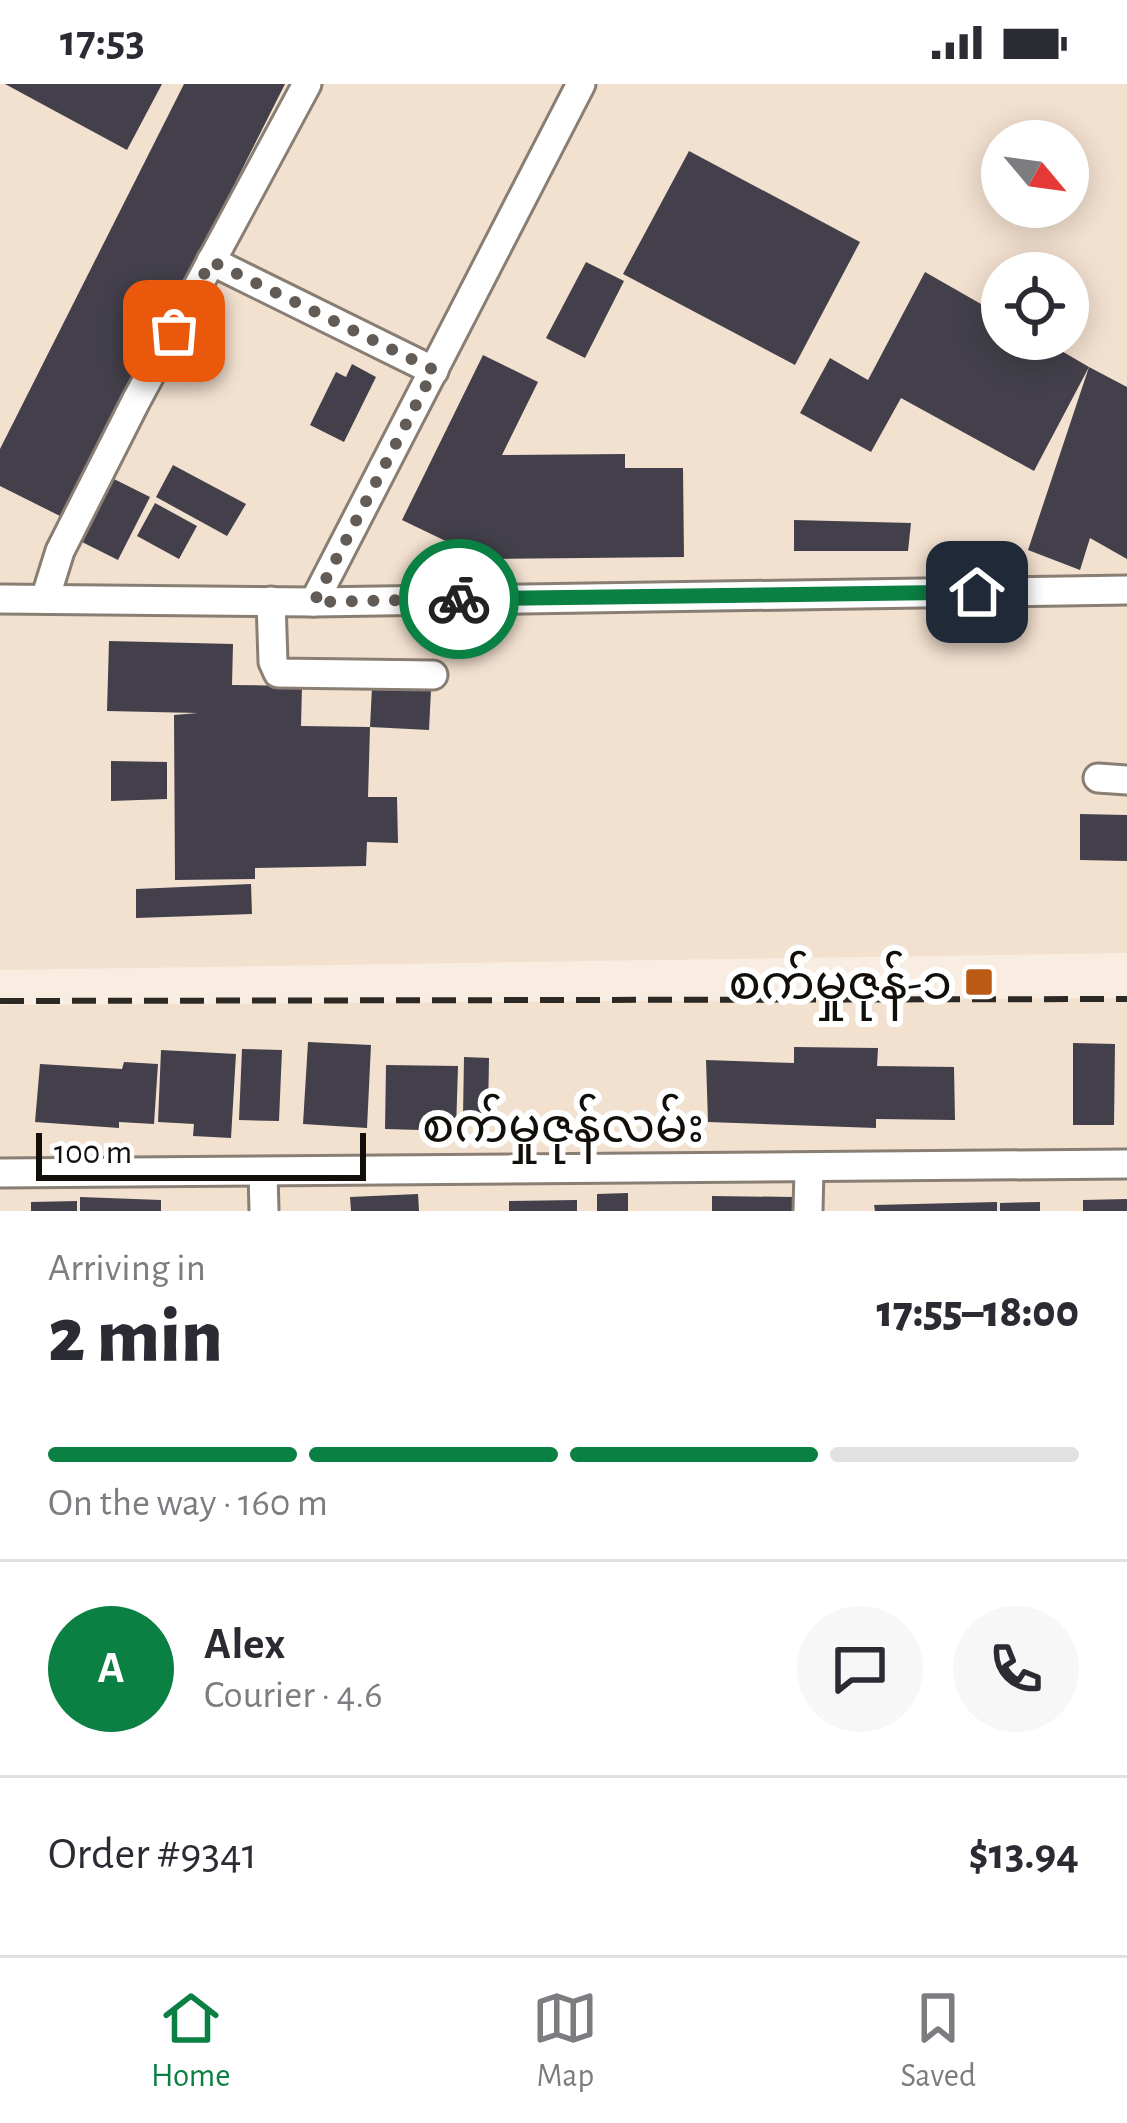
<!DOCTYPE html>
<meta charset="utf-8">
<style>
body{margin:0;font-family:"Alegreya Sans","Noto Sans Myanmar",sans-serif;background:#f7f7f7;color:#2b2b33;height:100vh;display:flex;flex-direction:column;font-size:45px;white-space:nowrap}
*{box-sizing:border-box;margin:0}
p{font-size:39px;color:#7c7c81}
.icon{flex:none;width:66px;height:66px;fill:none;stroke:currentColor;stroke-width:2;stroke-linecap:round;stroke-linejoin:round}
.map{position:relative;height:1127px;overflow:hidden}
.details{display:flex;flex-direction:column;background:#fff;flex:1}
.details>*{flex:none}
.needle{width:78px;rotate:119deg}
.controls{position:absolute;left:981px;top:36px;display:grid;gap:24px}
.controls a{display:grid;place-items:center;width:108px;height:108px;border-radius:50%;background:#fff;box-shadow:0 6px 30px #0003;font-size:60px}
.scale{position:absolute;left:36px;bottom:30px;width:330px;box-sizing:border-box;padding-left:12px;border:6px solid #120e0a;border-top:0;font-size:33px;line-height:42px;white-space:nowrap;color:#120e0a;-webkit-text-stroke:9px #fff;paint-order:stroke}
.pin{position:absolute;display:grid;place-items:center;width:102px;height:102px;color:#fff;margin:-51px;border-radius:24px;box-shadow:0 6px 18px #0006}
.courier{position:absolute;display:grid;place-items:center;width:120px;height:120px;margin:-60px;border:9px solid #0b8043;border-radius:50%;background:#fff;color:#222;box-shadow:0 3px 15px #0007}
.summary em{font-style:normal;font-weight:800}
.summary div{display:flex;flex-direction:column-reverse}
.summary{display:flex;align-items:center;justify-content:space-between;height:204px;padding:0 48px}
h1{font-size:78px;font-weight:800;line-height:90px}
.bar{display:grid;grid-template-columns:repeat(4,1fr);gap:18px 12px;align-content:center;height:144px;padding:0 48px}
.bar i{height:15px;border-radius:9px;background:#e1e1e2}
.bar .active{background:#0b8043}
.bar p{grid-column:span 4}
.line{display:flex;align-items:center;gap:30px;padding:0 48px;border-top:3px solid #e1e1e2}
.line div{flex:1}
.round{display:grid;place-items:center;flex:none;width:126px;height:126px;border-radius:63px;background:#f7f7f7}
.status{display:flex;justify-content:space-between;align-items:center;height:84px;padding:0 60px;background:#fff;direction:ltr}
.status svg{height:33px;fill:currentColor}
.menu{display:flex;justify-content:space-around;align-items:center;height:168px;border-top:3px solid #e1e1e2;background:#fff;font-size:33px;color:#7c7c81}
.menu a{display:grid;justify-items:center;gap:6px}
.menu .active{color:#0b8043}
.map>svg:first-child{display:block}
</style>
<div class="status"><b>17:53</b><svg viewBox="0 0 49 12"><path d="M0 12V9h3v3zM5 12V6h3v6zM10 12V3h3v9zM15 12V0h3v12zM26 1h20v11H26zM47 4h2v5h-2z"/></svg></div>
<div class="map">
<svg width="1127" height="1127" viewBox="0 0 1127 1127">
<rect width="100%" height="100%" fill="#f9ede2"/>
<g fill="#f3e1d0" fill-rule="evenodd">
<path d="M 0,0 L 1127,0 L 1127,869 L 0,886 ZM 1002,57 L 1068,57 L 1068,123 L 1002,123 ZM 1002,189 L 1068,189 L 1068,255 L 1002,255 Z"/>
<path d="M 1127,914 L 1127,1127 L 0,1127 L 0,921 Z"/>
</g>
<g fill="#43404b">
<path d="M 5,0 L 162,0 L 127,66 Z"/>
<path d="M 184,0 L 285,0 L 66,435 L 0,402 L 0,365 Z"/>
<path d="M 689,67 L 860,158 L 795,281 L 623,190 Z"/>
<path d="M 586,178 L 624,197 L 585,274 L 546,254 Z"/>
<path d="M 925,188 L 1002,232 L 1002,255 L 1041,255 L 1089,283 L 1034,387 L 901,314 L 871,368 L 800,329 L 830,274 L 868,296 Z"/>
<path d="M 483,271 L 538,298 L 502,371 L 625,370 L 625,384 L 683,384 L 684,473 L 483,475 L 402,436 Z"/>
<path d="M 352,280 L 376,293 L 344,358 L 310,341 L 336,288 L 346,293 Z"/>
<path d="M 1089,283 L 1127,303 L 1127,475 L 1090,454 L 1080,486 L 1028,466 Z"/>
<path d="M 173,381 L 246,420 L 227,452 L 156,413 Z"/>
<path d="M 114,395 L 150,413 L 118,476 L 82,458 Z"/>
<path d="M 155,419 L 197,442 L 179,475 L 137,452 Z"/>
<path d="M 794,436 L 911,439 L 908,467 L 794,467 Z"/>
<path d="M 109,557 L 233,560 L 232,601 L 302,602 L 301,642 L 370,643 L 368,713 L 397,713 L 398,759 L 367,758 L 366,782 L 255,784 L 255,795 L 175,796 L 174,631 L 198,629 L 107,627 Z"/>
<path d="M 372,603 L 431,606 L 429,646 L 370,643 Z"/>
<path d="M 111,677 L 167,678 L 167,715 L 111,717 Z"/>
<path d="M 1080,730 L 1127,731 L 1127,777 L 1080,776 Z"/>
<path d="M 251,800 L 252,830 L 136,834 L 136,805 Z"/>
<path d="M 308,958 L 371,961 L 367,1044 L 303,1040 Z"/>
<path d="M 1073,959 L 1115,960 L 1114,1041 L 1073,1041 Z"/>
<path d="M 794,963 L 878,964 L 877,982 L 954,983 L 955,1036 L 876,1035 L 876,1044 L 708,1038 L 706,976 L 794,979 Z"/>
<path d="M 242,965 L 282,966 L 279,1037 L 239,1036 Z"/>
<path d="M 161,966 L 236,970 L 231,1054 L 193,1052 L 194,1040 L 158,1038 Z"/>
<path d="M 464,973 L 489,974 L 488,1033 L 463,1033 Z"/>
<path d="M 124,978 L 158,980 L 154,1040 L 119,1038 L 119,1044 L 35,1038 L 40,980 L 122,985 Z"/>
<path d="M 386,981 L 458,982 L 456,1047 L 385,1045 Z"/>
<path d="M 628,1109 L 628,1127 L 597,1127 L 597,1110 Z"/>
<path d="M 418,1110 L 419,1127 L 351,1127 L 350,1113 Z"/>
<path d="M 712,1112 L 794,1113 L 794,1127 L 712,1127 Z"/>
<path d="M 80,1113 L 161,1116 L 161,1127 L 80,1127 Z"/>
<path d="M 1127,1115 L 1127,1127 L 1083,1127 L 1083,1116 Z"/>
<path d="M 577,1116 L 577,1127 L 509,1127 L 509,1117 Z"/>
<path d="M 77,1117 L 77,1127 L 31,1127 L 31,1118 Z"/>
<path d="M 997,1118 L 997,1127 L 875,1127 L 874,1121 Z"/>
<path d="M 1040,1118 L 1040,1127 L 1000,1127 L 1000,1119 Z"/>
</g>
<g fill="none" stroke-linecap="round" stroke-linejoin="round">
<defs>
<g id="minor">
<path d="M 211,177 L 434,287"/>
<path d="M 0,515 L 314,518 L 1127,506"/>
<path d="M 45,515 L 60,467 L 136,317 L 307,0"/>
<path d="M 271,517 L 273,578 L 278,589 L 433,591"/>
<path d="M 314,518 L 581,0"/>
<path d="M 1098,694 L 1127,696"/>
<path d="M 263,1088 L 264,1127"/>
<path d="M 0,1089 L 1127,1080"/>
<path d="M 808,1127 L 809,1085"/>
</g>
</defs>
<use href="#minor" stroke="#887e73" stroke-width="33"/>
<use href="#minor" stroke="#fff" stroke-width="27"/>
<path stroke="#2c2823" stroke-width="6" stroke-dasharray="24 12" stroke-linecap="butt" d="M 0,917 L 1127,915"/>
</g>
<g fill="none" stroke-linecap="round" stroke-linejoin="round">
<path stroke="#635c56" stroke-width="12" stroke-dasharray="0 21.6" d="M 174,247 L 211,177 L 434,286 L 314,518 L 459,515"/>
<path stroke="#0b8043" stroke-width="15" d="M 459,515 L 977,508"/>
</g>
<rect fill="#ba5a14" stroke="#fff" stroke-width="4.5" x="964" y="883" width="30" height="30" rx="6"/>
<g text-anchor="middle" stroke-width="12" stroke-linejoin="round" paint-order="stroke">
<g font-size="48" fill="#120e0a" stroke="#fff" text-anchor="end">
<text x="952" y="915">စက်မှုဇုန်-၁</text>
</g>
<g font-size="48" fill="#120e0a" stroke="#fff">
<text x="563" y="1058">စက်မှုဇုန်လမ်း</text>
</g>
</g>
</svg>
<div class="controls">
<a><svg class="needle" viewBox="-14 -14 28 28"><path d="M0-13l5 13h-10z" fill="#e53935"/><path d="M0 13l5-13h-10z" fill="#7c7c81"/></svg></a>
<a><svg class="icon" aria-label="locate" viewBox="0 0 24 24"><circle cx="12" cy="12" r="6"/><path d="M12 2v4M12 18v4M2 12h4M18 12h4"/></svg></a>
</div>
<div class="scale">100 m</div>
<div class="pin" style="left:174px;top:247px;background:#ea580c"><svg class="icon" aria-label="bag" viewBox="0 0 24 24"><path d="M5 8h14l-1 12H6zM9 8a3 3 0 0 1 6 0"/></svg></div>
<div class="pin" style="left:977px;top:508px;background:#1f2937"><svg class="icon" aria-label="home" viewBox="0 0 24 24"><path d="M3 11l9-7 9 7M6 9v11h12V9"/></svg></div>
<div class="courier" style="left:459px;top:515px"><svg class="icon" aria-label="bike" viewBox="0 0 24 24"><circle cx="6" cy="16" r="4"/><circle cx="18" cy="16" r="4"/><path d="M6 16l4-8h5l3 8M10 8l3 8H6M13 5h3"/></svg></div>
</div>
<section class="details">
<div class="summary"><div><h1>2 min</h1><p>Arriving in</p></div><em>17:55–18:00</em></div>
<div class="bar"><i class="active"></i><i class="active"></i><i class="active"></i><i></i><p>On the way · 160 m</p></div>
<div class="line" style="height:216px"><b class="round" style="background:#0b8043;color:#fff">A</b><div><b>Alex</b><p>Courier · 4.6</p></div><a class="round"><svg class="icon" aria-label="chat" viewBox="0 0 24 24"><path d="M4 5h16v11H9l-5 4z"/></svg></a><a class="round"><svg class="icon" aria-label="phone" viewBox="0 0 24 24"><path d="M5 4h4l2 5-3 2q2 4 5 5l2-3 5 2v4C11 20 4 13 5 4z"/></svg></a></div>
<div class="line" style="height:156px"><div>Order #9341</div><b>$13.94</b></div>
</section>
<nav class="menu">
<a class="active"><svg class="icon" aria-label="home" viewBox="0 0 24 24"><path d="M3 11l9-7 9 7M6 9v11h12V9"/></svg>Home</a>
<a><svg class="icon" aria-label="map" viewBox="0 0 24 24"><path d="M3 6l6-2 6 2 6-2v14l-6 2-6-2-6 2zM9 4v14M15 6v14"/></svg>Map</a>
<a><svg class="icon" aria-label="saved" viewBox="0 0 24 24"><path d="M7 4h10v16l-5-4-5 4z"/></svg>Saved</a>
</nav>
